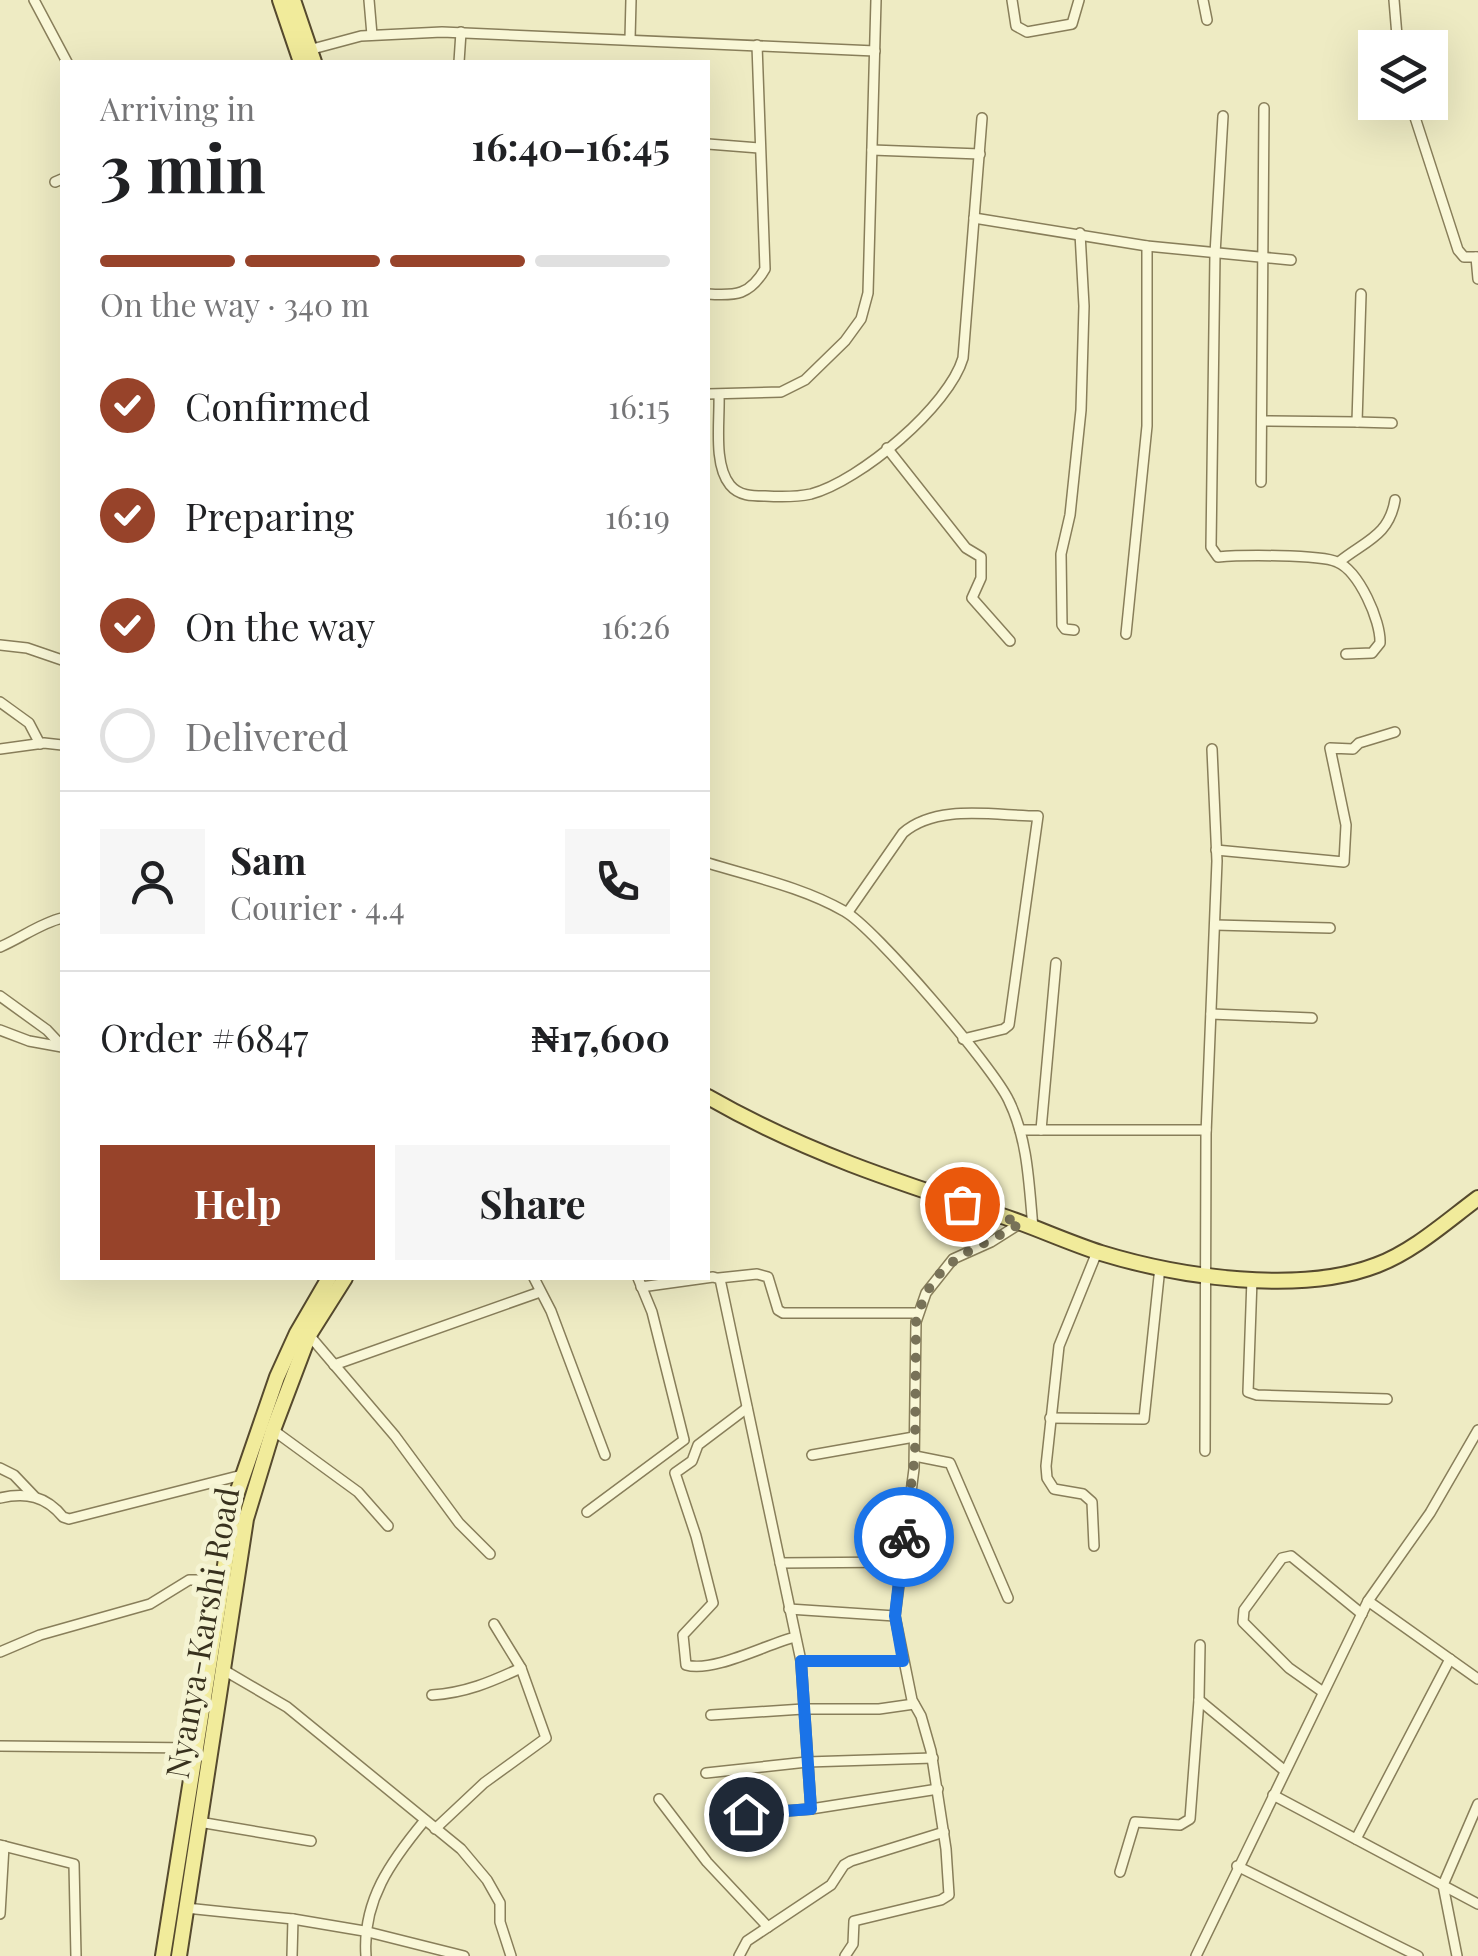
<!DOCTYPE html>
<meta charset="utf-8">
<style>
body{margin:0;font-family:"Playfair Display",serif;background:#f6f6f6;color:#202124;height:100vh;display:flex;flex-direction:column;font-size:38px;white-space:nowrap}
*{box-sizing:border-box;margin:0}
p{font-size:32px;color:#757577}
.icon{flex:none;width:55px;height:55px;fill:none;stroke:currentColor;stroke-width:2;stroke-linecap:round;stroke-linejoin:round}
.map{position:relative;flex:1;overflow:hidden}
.drawer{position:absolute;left:60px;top:60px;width:650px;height:1220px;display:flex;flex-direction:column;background:#fff;border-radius:0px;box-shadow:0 10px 40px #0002}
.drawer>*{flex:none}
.controls{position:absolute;left:1358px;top:30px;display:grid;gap:20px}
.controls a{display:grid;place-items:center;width:90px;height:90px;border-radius:0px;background:#fff;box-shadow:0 10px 40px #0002;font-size:50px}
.pin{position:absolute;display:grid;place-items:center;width:85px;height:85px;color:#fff;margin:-42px;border:5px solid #fff;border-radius:50%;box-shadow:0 2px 10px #0007}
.courier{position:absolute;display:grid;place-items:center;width:100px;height:100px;margin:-50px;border:8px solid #1a73e8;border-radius:50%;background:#fff;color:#222;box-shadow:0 2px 12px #0007}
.overview em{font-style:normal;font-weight:700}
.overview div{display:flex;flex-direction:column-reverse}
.overview{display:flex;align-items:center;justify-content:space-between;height:170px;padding:0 40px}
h1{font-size:65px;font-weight:700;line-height:75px}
.bar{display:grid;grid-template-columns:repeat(4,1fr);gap:15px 10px;align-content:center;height:120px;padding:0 40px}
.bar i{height:12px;border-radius:8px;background:#e0e0e0}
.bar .on{background:#97432a}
.bar p{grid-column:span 4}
.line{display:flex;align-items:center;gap:25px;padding:0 40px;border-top:2px solid #e0e0e0}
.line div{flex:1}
.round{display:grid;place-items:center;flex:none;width:105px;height:105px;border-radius:0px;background:#f6f6f6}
ol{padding:0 40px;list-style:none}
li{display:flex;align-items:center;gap:30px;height:110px}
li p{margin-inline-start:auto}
li .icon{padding:10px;border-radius:50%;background:#97432a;color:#fff;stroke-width:4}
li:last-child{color:#757577}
li i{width:55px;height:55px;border:5px solid #e0e0e0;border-radius:50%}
.cta{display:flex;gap:20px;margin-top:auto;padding:20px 40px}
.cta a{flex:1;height:115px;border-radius:0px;background:#97432a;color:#fff;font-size:40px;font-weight:700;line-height:115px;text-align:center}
.cta a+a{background:#f6f6f6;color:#202124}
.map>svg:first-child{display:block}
</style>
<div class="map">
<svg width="1478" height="1956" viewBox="0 0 1478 1956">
<rect width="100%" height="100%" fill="#eeebc3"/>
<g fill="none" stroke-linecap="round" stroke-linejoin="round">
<defs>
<g id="street">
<path d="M 34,0 L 67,62"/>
<path d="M 369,0 L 372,35"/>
<path d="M 1012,0 L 1016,26 L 1027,32 L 1072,24 L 1079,0"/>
<path d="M 1203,0 L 1207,20"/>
<path d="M 1394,0 L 1398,48"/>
<path d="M 630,39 L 631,0"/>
<path d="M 305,51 L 361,36 L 442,32 L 875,51"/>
<path d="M 459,62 L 461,32"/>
<path d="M 1410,102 L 1458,250 L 1464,257 L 1478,257"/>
<path d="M 1223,116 L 1215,254 L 1211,547 L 1218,557 C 1239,555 1320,554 1337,562 C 1359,571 1381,621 1380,643 L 1372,653 L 1346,654"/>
<path d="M 708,144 L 759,148"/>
<path d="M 872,150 L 980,154"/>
<path d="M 55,182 L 62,179"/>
<path d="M 974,218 L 1147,246 L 1291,260"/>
<path d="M 1476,257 L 1478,279"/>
<path d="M 708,294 C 736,296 750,295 765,269 L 757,45"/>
<path d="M 708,394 L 781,392 L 805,380 L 845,341 L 861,319 L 868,293 L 876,0"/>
<path d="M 719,395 C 720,421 713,464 730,485 C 739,496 752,496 765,496 C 780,497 797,497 811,494 C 860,481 949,406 963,358 L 982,118"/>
<path d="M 1263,421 L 1357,422 L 1361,294"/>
<path d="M 1357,422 L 1392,423"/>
<path d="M 887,448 L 966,548 L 981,557 L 981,578 L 972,598 L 1010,641"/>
<path d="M 1261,482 L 1264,108"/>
<path d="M 1339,562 C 1365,541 1389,536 1395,500"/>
<path d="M 1074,630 L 1065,629 L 1062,625 L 1061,554 L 1070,515 L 1081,410 L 1084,306 L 1080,233"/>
<path d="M 1126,634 L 1147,426 L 1147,246"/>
<path d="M 0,645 L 27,648 L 62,660"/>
<path d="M 0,702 L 29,723 L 40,744"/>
<path d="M 0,749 L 44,743 L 62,745"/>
<path d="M 1216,850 L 1344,862 L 1346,825 L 1330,748 L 1353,749 L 1359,743 L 1395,732"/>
<path d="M 708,863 C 753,877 802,887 844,911 C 874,927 994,1068 1009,1101 C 1028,1140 1029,1185 1033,1228"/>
<path d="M 848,912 L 903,833 C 937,803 996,816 1038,816 L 1009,1025 L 1004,1029 L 963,1039"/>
<path d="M 1215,925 L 1330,928"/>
<path d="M 0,947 C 21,938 41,923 62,918"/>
<path d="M 0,996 L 47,1030 L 62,1046"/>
<path d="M 1211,1014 L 1312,1018"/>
<path d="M 0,1030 L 29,1041 L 62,1047"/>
<path d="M 1020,1130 L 1206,1130"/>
<path d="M 1041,1130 L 1056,963"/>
<path d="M 534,1278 L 551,1311 L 605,1455"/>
<path d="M 719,1278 L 757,1274 L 768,1277 L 778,1310 L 783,1313 L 918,1313"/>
<path d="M 1252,1279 L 1248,1392 L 1257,1395 L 1387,1399"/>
<path d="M 641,1287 L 713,1277 L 720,1279 L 801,1661 L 811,1809"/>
<path d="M 309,1335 L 395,1436 L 459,1523 L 490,1554"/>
<path d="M 334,1365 L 540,1292"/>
<path d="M 747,1408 L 698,1445 L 692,1461 L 675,1473 L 696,1536 L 713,1603 L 683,1635 L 686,1665 C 713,1673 767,1644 795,1637"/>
<path d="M 1050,1418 L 1144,1419 L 1160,1267"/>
<path d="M 273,1430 L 358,1492 L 388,1526"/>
<path d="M 1205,1451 L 1206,1134 L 1217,861 L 1212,749"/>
<path d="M 812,1455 L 914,1437"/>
<path d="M 915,1456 L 950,1463 L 1008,1598"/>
<path d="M 0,1468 L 14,1475 L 34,1496"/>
<path d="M 0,1498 C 26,1492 46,1496 63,1517 L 69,1519 L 242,1475"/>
<path d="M 587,1512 L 684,1440 L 652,1312 L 638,1278"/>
<path d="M 1094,1546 L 1092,1502 L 1083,1494 L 1054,1489 L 1047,1478 L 1046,1466 L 1059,1346 L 1097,1252"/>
<path d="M 780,1563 L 900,1562"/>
<path d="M 1368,1601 L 1478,1679"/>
<path d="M 789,1609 L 895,1616"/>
<path d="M 1200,1645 L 1199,1700 L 1285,1771"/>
<path d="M 0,1652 L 40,1635 L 150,1604 L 189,1580 L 227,1580"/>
<path d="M 801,1661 L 903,1661"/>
<path d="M 222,1669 L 287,1707 L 461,1849 L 487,1880 L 500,1903 L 500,1922 L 511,1956"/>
<path d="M 1323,1692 L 1289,1668 L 1243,1622 L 1244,1610 L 1282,1558 L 1291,1556 L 1362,1614"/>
<path d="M 432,1695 C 465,1693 491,1682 521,1668"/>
<path d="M 711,1715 L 803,1709 L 879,1709 L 914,1704"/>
<path d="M 0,1746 L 196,1748"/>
<path d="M 706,1773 L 807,1762 L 933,1758"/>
<path d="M 1273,1795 L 1478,1904"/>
<path d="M 659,1799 L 707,1862 L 768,1927"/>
<path d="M 746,1814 L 811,1809 L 938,1789"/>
<path d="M 199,1822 L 311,1841"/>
<path d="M 435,1829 L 484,1783 L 546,1738 L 521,1668 L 494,1624"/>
<path d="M 1356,1839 L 1450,1659"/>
<path d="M 0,1845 L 74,1864 L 76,1956"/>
<path d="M 1237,1866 L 1418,1956"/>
<path d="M 1120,1872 L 1135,1822 L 1180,1825 L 1190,1819 L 1199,1700"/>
<path d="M 186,1908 L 293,1919 L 364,1931 L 464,1956"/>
<path d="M 0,1914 L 4,1846"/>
<path d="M 292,1956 L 293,1919"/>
<path d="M 366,1956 C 362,1901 391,1861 425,1820"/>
<path d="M 739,1956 L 747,1941 L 831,1885 L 844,1865 L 851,1861 L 944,1832"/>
<path d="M 845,1956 L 853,1944 L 854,1921 L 941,1900 L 949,1895 L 946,1849 L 931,1751 L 921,1716 L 912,1700 L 895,1616 L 914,1469 L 916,1322 L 926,1293 L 953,1259 L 991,1242 L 1021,1223"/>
<path d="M 1196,1956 L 1368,1601 L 1430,1513 L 1478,1430"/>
<path d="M 1457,1956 L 1443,1885 L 1478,1804"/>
</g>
<g id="primary">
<path d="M 280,0 L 301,62"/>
<path d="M 293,0 L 314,62"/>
<path d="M 708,1097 C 804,1152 897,1182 1002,1216 C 1035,1227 1067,1242 1101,1253 C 1179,1277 1300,1295 1377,1265 C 1414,1251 1447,1221 1478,1198"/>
<path d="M 163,1956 L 236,1496 L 277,1377 L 297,1333 L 329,1278"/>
<path d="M 179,1956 L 246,1519 L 273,1430 L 309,1335 L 345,1278"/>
</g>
</defs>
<use href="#street" stroke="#887e5a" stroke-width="12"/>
<use href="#primary" stroke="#564a2e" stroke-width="18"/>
<use href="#street" stroke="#f9f7d7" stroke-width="9"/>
<use href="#primary" stroke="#f1eb9b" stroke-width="14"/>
</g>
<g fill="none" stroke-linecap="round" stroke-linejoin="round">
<path stroke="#787258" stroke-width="10" stroke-dasharray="0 18" d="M 904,1537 L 915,1456 L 916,1322 C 933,1256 971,1254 1021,1223 L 962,1204"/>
<path stroke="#1a73e8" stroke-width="12" d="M 746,1814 L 811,1809 L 801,1661 L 903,1661 L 895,1616 L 904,1537"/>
</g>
<g text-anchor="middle" stroke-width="10" stroke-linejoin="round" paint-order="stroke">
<g font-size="32" fill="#38311e" stroke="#f5f4d3">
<text transform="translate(203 1633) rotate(-80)" y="11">Nyanya-Karshi Road</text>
</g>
</g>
</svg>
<div class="controls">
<a><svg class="icon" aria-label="layers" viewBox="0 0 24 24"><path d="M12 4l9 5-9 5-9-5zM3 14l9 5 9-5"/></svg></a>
</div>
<div class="pin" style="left:962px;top:1204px;background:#ea580c"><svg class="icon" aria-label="bag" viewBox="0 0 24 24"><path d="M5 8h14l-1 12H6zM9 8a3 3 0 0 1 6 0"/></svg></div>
<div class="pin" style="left:746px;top:1814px;background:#1f2937"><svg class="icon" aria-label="home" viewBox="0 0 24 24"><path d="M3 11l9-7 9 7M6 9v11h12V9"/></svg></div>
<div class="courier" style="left:904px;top:1537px"><svg class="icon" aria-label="bike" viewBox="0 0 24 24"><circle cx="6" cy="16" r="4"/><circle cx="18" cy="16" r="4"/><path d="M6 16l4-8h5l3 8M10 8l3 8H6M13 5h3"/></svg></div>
<section class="drawer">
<div class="overview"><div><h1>3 min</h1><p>Arriving in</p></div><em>16:40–16:45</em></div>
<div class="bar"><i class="on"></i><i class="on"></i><i class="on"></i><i></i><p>On the way · 340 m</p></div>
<ol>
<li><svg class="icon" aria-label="check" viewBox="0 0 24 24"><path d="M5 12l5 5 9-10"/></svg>Confirmed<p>16:15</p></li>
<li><svg class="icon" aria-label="check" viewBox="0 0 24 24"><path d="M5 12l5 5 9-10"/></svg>Preparing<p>16:19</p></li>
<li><svg class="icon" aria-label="check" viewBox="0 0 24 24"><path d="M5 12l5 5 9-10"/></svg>On the way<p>16:26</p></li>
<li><i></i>Delivered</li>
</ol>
<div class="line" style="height:180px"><a class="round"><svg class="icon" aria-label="person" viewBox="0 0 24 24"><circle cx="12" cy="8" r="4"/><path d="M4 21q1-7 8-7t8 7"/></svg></a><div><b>Sam</b><p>Courier · 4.4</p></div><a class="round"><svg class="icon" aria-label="phone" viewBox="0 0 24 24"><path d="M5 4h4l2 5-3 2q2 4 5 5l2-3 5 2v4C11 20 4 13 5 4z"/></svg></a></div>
<div class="line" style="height:130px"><div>Order #6847</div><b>₦17,600</b></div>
<div class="cta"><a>Help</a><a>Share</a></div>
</section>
</div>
